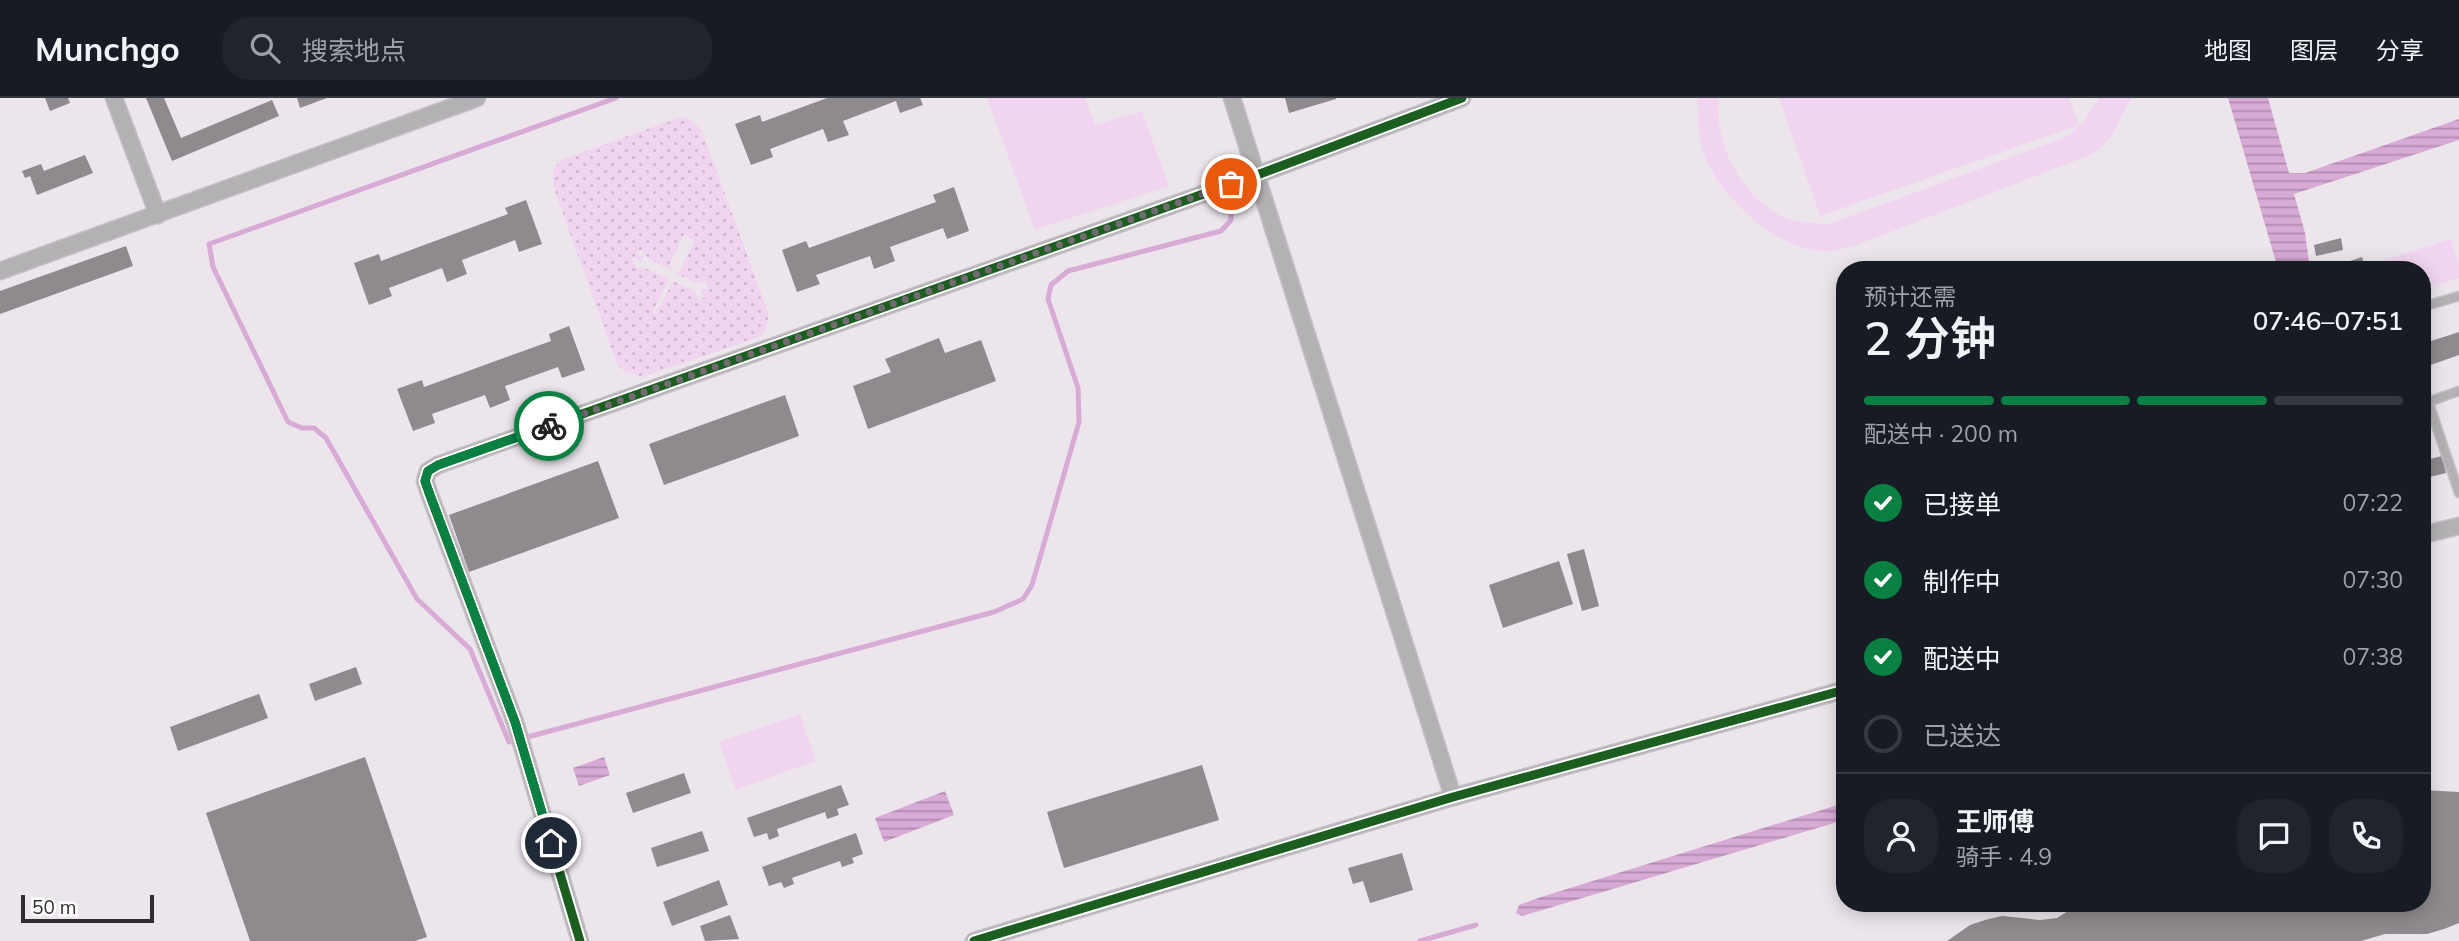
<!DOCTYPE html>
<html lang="zh">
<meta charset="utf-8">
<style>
body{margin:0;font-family:Mulish,"Noto Sans SC",sans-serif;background:#20242c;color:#f1f3f6;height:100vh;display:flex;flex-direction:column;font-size:26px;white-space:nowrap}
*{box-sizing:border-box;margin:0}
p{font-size:23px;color:#9ea1a6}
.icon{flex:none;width:38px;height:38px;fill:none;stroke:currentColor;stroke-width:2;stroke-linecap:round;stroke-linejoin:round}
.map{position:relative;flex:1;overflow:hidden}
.drawer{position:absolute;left:1836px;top:163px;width:595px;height:651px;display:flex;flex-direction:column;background:#171b24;border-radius:28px;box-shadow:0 4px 18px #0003}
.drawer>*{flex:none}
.scale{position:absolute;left:21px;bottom:18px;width:133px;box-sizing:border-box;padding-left:7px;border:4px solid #312b30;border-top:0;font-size:19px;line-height:24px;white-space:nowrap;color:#312b30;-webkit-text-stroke:5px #fff;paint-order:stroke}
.pin{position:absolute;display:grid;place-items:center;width:60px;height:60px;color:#fff;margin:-30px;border:4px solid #fff;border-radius:50%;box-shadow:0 2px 7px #0007}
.courier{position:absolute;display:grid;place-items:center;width:70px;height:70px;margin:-35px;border:5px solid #0b8043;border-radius:50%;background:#fff;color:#222;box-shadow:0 2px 9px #0007}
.headline em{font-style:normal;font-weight:600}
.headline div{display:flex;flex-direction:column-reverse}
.headline{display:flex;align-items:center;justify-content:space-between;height:119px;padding:0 28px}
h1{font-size:46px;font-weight:600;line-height:52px}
.bar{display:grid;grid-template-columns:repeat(4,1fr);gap:10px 7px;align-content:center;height:84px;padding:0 28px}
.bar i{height:9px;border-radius:5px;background:#363941}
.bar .on{background:#0b8043}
.bar p{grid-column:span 4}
.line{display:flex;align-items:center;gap:18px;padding:0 28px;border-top:2px solid #363941}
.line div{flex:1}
.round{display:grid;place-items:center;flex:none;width:74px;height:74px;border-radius:28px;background:#20242c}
ol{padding:0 28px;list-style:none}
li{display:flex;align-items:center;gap:21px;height:77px}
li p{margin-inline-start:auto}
li .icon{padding:7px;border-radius:50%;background:#0b8043;color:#fff;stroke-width:4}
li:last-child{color:#9ea1a6}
li i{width:38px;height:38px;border:4px solid #363941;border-radius:50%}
header{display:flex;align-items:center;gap:42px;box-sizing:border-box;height:98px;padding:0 35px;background:#171b24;border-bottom:2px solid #363941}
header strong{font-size:33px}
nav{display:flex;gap:38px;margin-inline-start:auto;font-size:24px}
.search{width:490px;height:63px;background:#20242c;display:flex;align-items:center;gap:18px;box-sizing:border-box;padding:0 24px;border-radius:28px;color:#9ea1a6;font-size:26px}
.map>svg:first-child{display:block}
</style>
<header>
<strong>Munchgo</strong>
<div class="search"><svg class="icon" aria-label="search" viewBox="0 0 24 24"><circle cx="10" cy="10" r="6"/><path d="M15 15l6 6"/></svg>搜索地点</div>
<nav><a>地图</a><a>图层</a><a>分享</a></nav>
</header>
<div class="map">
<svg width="2459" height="843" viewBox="0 0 2459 843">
<defs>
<pattern id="grass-dots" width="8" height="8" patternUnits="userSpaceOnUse" patternTransform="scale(1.75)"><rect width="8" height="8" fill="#f1d5f0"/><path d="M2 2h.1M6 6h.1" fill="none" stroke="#cfb7ce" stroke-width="1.8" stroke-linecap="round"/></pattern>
<pattern id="water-rules" width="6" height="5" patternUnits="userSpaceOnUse" patternTransform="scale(1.75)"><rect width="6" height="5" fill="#d8aad6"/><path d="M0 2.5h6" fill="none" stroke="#b08bae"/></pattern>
</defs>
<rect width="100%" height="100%" fill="#ece6ec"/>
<path fill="url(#grass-dots)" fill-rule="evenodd" d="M 678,20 L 687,20 L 701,31 L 769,216 L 766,231 L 759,239 L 643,279 L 625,274 L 617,266 L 553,88 L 553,72 L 561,62 ZM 684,136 L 694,143 L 681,171 L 675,175 L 696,185 L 706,184 L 709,193 L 703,190 L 700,196 L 706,199 L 700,201 L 693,192 L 673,183 L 656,216 L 653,214 L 669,181 L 645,170 L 638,171 L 632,161 L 633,158 L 640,164 L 644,158 L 635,156 L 641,152 L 649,161 L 672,173 L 670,166 Z"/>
<g fill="#f1d5f0">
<path d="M 987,0 L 1085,0 L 1095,27 L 1142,13 L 1169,88 L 1035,132 Z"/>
<path d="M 1698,0 L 1719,0 C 1714,45 1739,93 1777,116 C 1792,125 1812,125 1829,126 L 2066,39 L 2085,22 L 2099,0 L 2131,0 L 2112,38 L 2093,56 L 1854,148 C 1847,149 1839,152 1833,153 C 1783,159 1717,98 1703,53 C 1698,37 1697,17 1698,0 Z"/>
<path d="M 1779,0 L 2069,0 L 2079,27 L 1820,118 Z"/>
<path d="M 2451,141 L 2459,167 L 2459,180 L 2422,191 L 2422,172 L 2383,171 L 2381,163 Z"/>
<path d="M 800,616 L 816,663 L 736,692 L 719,644 Z"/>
</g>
<g fill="url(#water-rules)">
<path d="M 2228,0 L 2268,0 L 2289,75 L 2305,75 L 2459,21 L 2459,42 L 2294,96 L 2305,135 L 2310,171 L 2278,171 Z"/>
<path d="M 604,659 L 610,677 L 579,688 L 573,670 Z"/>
<path d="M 945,693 L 954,717 L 884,744 L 875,720 Z"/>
<path d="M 1844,705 L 1844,722 L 1522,818 L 1516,815 L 1519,807 L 1541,799 Z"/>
</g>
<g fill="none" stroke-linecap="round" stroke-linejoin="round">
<g stroke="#d8aad6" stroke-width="5">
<path d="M 616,0 L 209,146 L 213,169 L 288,324 L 302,330 L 314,330 L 326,340 L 417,501 L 470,551 L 509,644 L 994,514 L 1023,501 L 1032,487 L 1079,324 L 1078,290 L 1048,201 L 1051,187 L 1068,173 L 1221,133 L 1231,122 L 1231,115"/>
<path d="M 1420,843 L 1476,827"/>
</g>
</g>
<g fill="#8e8a8e">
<path d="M 45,0 L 68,0 L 70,5 L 50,13 Z"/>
<path d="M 146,0 L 164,0 L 181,40 L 272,2 L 279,18 L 172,63 Z"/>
<path d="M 297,0 L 327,0 L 300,10 Z"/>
<path d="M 827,0 L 920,0 L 923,7 L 900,15 L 896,3 L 843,23 L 849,37 L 828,44 L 823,31 L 770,51 L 773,59 L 751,67 L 735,26 L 760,17 L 762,24 Z"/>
<path d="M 1285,0 L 1336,0 L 1336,1 L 1289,15 Z"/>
<path d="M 85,57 L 93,75 L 37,97 L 30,78 L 25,80 L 22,73 L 41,66 L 44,73 Z"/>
<path d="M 954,89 L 969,133 L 947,141 L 943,130 L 890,149 L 895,163 L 874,171 L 870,158 L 816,177 L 820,186 L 797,194 L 782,152 L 806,143 L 809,150 L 936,104 L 933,97 Z"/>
<path d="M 526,102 L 542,146 L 519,154 L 515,142 L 462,162 L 467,176 L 447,184 L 442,170 L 389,190 L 392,198 L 369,207 L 354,165 L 379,156 L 381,163 L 508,116 L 505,110 Z"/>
<path d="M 2341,140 L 2343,152 L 2316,158 L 2314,147 Z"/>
<path d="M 126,148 L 133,168 L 0,216 L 0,193 Z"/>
<path d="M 2362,159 L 2366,172 L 2333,172 L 2332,169 Z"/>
<path d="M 569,228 L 585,272 L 562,280 L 558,269 L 505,288 L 510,302 L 490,310 L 485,297 L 432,316 L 435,325 L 413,333 L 397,291 L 422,282 L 424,289 L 551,243 L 549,236 Z"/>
<path d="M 2459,234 L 2459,257 L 2422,270 L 2422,246 Z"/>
<path d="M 939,240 L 945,255 L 981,242 L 996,283 L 868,331 L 853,288 L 891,274 L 885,261 Z"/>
<path d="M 785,297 L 799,338 L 664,387 L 649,346 Z"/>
<path d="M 2442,358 L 2446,375 L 2422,381 L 2422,363 Z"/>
<path d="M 598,363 L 619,420 L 469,474 L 449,417 Z"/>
<path d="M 1584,451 L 1599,508 L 1582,513 L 1567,456 Z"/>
<path d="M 1559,463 L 1573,506 L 1503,530 L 1489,487 Z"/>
<path d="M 356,569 L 362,586 L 315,603 L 309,586 Z"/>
<path d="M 259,596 L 268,620 L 178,653 L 170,629 Z"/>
<path d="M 365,659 L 427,839 L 415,843 L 250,843 L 206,715 Z"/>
<path d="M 1202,667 L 1219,722 L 1064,770 L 1047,714 Z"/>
<path d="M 684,675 L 691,695 L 633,715 L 626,695 Z"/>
<path d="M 841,687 L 849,707 L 837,711 L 839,717 L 827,721 L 825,714 L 777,731 L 779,738 L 769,742 L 767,735 L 754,739 L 747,720 Z"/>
<path d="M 2422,692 L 2459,694 L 2459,825 L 2444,831 L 2427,836 L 2385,836 L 2361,843 L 1947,843 L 1970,827 L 1985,822 L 2002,818 L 2040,822 L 2057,820 L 2081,805 L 2422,805 Z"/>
<path d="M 702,733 L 709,753 L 657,769 L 651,750 Z"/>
<path d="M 856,735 L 863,756 L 852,760 L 854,765 L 842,769 L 840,763 L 792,780 L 794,786 L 784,790 L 781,784 L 769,788 L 762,769 Z"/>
<path d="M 1402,755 L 1413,792 L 1370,805 L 1363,783 L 1353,786 L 1348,770 Z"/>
<path d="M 719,782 L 728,807 L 672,828 L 663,804 Z"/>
<path d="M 730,817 L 739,841 L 705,843 L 700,828 Z"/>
</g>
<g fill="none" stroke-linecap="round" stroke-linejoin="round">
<defs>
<g id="lane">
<path d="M 2422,209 L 2459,198"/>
<path d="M 2422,285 L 2459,395"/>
<path d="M 2428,304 L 2459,293"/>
</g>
<g id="street">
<path d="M 114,0 L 158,117"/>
<path d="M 1232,0 L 1453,699"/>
<path d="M 0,173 L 477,0"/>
<path d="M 2422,437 L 2459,428"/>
<path d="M 580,843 L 515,624 L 429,395 L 425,383 L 428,373 L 438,367 L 1257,77 L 1462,0"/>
<path d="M 974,843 L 1453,699 L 1844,592"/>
</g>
</defs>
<use href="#lane" stroke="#c6c1c6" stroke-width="11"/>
<use href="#street" stroke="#c6c1c6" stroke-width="19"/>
<use href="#lane" stroke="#b4b1b4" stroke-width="8"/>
<use href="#street" stroke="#b4b1b4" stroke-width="16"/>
<defs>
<g id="cycleway">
<path d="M 580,843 L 515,624 L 429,395 L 425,383 L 428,373 L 438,367 L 1257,77 L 1462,0"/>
<path d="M 974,843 L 1453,699 L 1844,592"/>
</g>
</defs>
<use href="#cycleway" stroke="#fff" stroke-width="13"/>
<use href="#cycleway" stroke="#1b5e20" stroke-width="9"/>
</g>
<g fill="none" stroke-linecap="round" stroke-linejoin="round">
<path stroke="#726c72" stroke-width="7" stroke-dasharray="0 12.6" d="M 549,328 L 1231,86"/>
<path stroke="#0b8043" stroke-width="9" d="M 549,328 L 438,367 L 428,373 L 425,383 L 515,624 L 551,745"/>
</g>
</svg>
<div class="scale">50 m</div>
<div class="pin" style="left:1231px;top:86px;background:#ea580c"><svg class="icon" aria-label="bag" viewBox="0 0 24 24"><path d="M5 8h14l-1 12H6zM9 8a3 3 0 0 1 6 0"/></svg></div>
<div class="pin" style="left:551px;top:745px;background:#1f2937"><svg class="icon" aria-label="home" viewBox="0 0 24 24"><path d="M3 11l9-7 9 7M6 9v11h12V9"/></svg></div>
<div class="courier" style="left:549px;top:328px"><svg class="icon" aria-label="bike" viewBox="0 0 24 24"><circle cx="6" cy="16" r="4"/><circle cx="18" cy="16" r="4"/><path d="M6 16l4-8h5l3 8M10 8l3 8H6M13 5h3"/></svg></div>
<section class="drawer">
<div class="headline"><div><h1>2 分钟</h1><p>预计还需</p></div><em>07:46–07:51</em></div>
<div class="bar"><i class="on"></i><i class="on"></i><i class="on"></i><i></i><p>配送中 · 200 m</p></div>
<ol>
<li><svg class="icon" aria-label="check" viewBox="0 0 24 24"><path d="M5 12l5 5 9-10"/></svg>已接单<p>07:22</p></li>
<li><svg class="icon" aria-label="check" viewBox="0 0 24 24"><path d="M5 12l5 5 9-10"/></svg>制作中<p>07:30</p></li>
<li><svg class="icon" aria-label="check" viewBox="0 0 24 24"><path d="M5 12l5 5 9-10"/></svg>配送中<p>07:38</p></li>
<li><i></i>已送达</li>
</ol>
<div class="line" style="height:126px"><a class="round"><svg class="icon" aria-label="person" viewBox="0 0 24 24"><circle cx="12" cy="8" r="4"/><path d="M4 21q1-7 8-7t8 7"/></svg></a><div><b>王师傅</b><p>骑手 · 4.9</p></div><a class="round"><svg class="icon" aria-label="chat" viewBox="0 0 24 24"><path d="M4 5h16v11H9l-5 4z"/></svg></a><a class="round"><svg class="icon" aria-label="phone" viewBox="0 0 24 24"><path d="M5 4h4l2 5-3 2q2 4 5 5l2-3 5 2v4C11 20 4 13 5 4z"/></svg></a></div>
</section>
</div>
